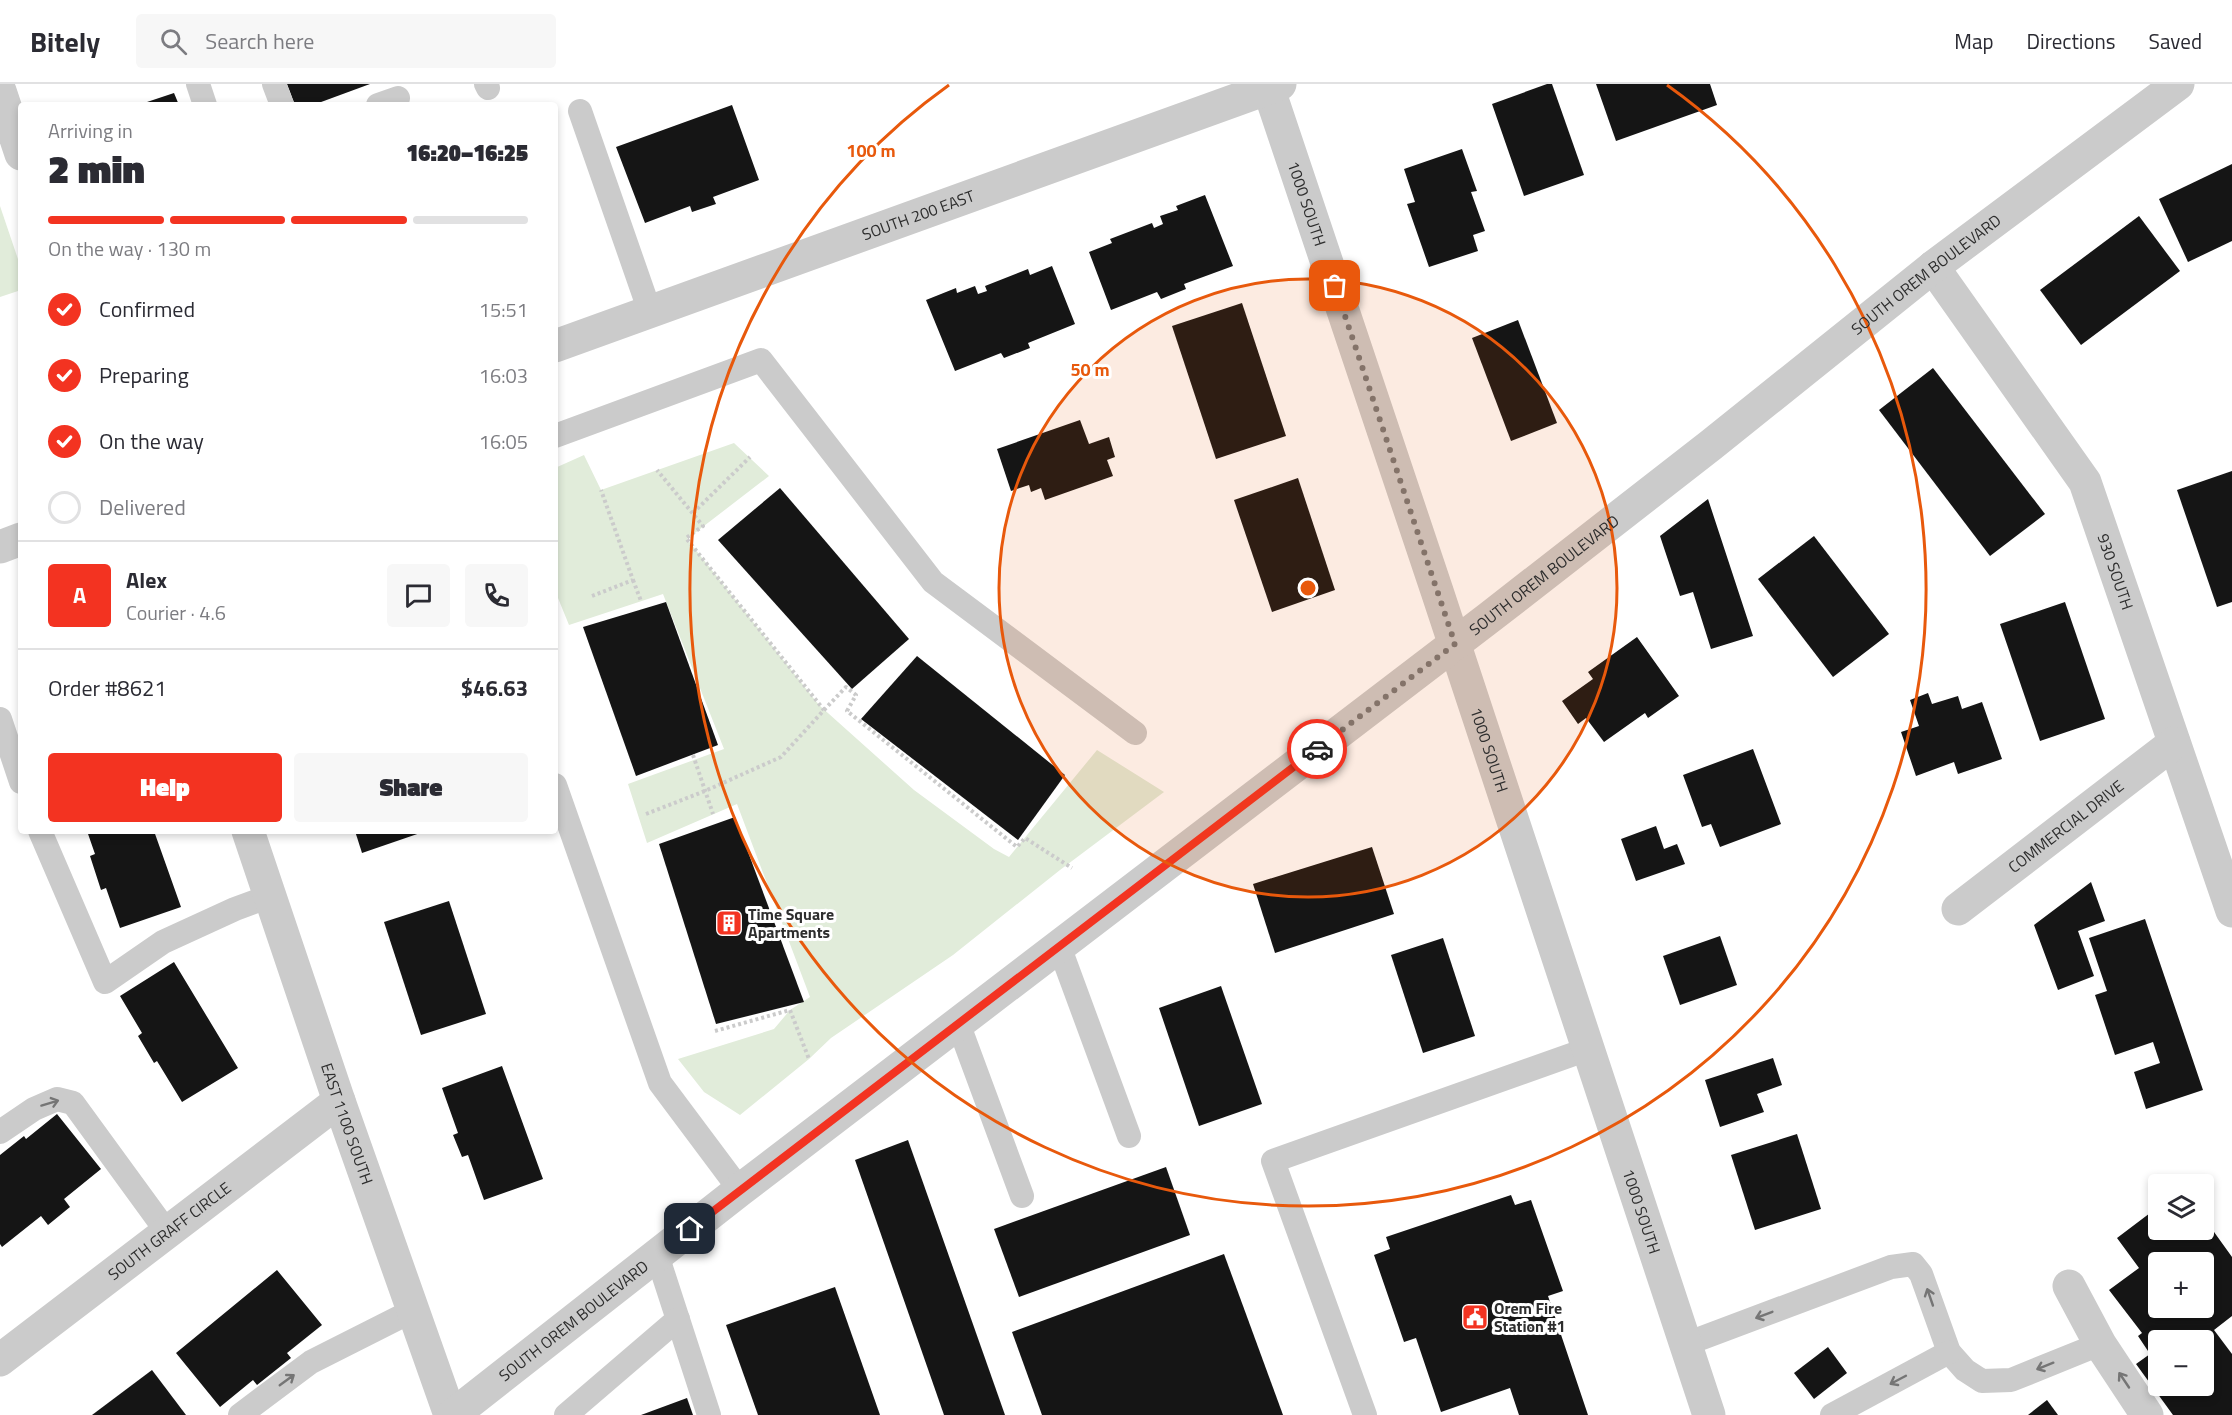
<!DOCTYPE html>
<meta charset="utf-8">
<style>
body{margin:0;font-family:"Titillium Web",sans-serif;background:#f7f7f7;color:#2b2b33;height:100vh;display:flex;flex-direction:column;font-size:22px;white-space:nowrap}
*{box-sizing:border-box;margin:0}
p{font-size:20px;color:#7c7c81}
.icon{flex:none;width:33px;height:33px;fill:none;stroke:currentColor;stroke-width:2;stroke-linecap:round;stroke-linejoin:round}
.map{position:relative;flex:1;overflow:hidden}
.drawer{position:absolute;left:18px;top:18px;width:540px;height:732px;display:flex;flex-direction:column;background:#fff;border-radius:6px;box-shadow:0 3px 9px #0003}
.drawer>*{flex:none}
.fabs{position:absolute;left:2148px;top:1090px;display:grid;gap:12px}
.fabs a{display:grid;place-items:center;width:66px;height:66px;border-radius:6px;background:#fff;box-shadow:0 3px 9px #0003;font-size:30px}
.pin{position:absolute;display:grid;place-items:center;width:51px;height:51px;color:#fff;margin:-26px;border-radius:12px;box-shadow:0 3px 9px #0006}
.courier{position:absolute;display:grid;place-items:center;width:60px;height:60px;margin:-30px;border:4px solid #f33321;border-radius:50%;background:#fff;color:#222;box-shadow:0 2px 8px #0007}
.head em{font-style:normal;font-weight:800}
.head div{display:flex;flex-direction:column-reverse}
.head{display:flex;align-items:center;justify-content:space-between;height:102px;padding:0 30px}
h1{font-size:39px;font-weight:800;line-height:45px}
.bar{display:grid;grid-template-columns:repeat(4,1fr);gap:9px 6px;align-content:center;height:72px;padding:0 30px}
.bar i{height:8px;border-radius:4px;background:#e1e1e2}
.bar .active{background:#f33321}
.bar p{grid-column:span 4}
.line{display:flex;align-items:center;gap:15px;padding:0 30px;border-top:2px solid #e1e1e2}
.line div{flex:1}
.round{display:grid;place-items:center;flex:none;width:63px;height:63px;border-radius:6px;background:#f7f7f7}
ol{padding:0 30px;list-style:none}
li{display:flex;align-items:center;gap:18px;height:66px}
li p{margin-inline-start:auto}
li .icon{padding:6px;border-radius:50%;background:#f33321;color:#fff;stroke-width:4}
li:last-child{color:#7c7c81}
li i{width:33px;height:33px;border:3px solid #e1e1e2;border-radius:50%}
.primary-button{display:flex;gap:12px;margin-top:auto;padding:12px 30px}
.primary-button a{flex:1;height:69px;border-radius:6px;background:#f33321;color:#fff;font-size:24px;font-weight:800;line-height:69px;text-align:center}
.primary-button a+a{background:#f7f7f7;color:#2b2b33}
header{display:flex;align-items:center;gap:36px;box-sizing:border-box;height:84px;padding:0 30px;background:#fff;border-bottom:2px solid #e1e1e2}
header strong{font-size:28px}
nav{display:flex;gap:33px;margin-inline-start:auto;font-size:21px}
.search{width:420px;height:54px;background:#f7f7f7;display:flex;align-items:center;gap:15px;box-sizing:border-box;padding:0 21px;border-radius:6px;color:#7c7c81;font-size:22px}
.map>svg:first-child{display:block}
</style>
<header>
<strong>Bitely</strong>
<div class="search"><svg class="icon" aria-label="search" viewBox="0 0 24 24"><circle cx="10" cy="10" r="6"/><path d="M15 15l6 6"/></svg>Search here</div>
<nav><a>Map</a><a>Directions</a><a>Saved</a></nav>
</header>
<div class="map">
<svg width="2232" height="1331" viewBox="0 0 2232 1331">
<rect width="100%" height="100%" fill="#fff"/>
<g fill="#e1ecda">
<path d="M 0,122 L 21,184 L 21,206 L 0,213 Z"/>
<path d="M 734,359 L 769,392 L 687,455 L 819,621 L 914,706 L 994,765 L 1009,773 L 1097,666 L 1164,708 L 1060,786 L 953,871 L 831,954 L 809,975 L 740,1031 L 704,1008 L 678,975 L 774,945 L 790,926 L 810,913 L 737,720 L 647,759 L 628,700 L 724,665 L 663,510 L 569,541 L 558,514 L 555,515 L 555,384 L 584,371 L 601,406 Z"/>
</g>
<g fill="#151515" fill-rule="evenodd">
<path d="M 287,0 L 370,0 L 313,21 L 295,21 Z"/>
<path d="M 1547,0 L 1552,0 L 1584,91 L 1524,112 L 1492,20 Z"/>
<path d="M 1596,0 L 1710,0 L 1717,21 L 1616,57 Z"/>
<path d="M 174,9 L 179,21 L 138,21 Z"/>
<path d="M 732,21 L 759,96 L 713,113 L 716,120 L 692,128 L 690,122 L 645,139 L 616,63 Z"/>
<path d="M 1462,65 L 1477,107 L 1471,108 L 1485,147 L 1473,151 L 1478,167 L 1429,183 L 1407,120 L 1415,118 L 1404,85 Z"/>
<path d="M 2232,80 L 2232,157 L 2188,178 L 2159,115 Z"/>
<path d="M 1205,111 L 1233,182 L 1184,200 L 1186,205 L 1161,215 L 1157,208 L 1111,226 L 1089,168 L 1112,159 L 1110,155 L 1152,139 L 1154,144 L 1163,140 L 1160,132 L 1178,126 L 1176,122 Z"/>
<path d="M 2139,132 L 2180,187 L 2081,261 L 2040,206 Z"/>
<path d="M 1052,182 L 1075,240 L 1028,259 L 1030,264 L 1004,274 L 1001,269 L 955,287 L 926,216 L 956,204 L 957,209 L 975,202 L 978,210 L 987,207 L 985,202 L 1028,185 L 1030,191 Z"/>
<path d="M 1242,219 L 1286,352 L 1216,375 L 1172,242 Z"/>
<path d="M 1518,236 L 1557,339 L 1511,357 L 1472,254 Z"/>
<path d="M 1933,284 L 2045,430 L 1990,472 L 1879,326 Z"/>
<path d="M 1080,336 L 1089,360 L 1109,353 L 1115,373 L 1107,376 L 1113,392 L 1045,416 L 1041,404 L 1031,408 L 1029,401 L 1011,407 L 997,365 Z"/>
<path d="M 2232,387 L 2232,518 L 2217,523 L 2177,406 Z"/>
<path d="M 1298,394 L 1335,506 L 1272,528 L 1234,416 Z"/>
<path d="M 780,404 L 909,555 L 852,605 L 718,456 Z"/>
<path d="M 1708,415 L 1753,552 L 1711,565 L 1693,508 L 1680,512 L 1660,452 Z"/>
<path d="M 1814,452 L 1889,550 L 1833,593 L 1758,495 Z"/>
<path d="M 666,518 L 718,661 L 636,692 L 583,543 Z"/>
<path d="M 2065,518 L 2105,635 L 2040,657 L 2000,540 Z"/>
<path d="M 1637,553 L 1679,612 L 1648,634 L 1645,629 L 1604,658 L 1586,634 L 1578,640 L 1562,617 L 1593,595 L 1588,588 Z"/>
<path d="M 917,572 L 1065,691 L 1018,756 L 861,635 Z"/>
<path d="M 1928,609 L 1932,620 L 1958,612 L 1962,625 L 1982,618 L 2002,675 L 1958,690 L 1954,678 L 1916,692 L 1901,648 L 1919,642 L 1910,616 Z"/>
<path d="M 1753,665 L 1781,740 L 1720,763 L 1711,740 L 1702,743 L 1683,691 Z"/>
<path d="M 735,733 L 804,918 L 716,940 L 659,760 Z"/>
<path d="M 1656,742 L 1664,765 L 1677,760 L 1685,780 L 1636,797 L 1621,755 Z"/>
<path d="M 87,747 L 154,747 L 181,823 L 120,844 L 106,804 L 101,806 L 90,772 L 95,770 Z"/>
<path d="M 355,747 L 426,747 L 362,769 Z"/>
<path d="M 1372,763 L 1394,830 L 1275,869 L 1253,800 Z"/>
<path d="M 2091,798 L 2105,837 L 2078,847 L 2094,892 L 2058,906 L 2034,841 Z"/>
<path d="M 449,817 L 486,930 L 421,951 L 384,838 Z"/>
<path d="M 2145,835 L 2203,1006 L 2146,1025 L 2134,988 L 2160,979 L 2153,958 L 2115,971 L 2095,911 L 2107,907 L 2089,854 Z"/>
<path d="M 1720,852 L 1737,901 L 1680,921 L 1663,872 Z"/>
<path d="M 1443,854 L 1475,952 L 1423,969 L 1391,871 Z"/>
<path d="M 174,878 L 238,984 L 182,1018 L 157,977 L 154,979 L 138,952 L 142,949 L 120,912 Z"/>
<path d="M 1221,902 L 1262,1020 L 1199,1042 L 1159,924 Z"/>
<path d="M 1773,974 L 1782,1001 L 1757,1010 L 1764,1028 L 1720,1043 L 1705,996 Z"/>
<path d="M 502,982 L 543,1095 L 484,1116 L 468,1071 L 462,1073 L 453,1051 L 458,1049 L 442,1004 Z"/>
<path d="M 57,1030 L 101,1085 L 64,1115 L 70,1123 L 48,1141 L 41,1132 L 2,1163 L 0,1160 L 0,1071 L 24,1052 L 26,1055 Z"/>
<path d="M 1797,1050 L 1821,1125 L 1755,1146 L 1731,1071 Z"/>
<path d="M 908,1056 L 1005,1331 L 944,1331 L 855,1076 Z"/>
<path d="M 1166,1083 L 1190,1151 L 1019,1213 L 994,1145 Z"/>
<path d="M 1511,1111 L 1515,1121 L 1531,1116 L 1563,1207 L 1548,1212 L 1588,1331 L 1519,1331 L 1510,1304 L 1441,1328 L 1416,1254 L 1404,1258 L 1374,1171 L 1390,1165 L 1386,1153 Z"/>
<path d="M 2158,1123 L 2158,1146 L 2204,1146 L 2204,1134 L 2232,1173 L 2232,1232 L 2214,1246 L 2232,1270 L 2232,1331 L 2173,1331 L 2136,1280 L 2150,1270 L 2138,1252 L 2142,1249 L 2109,1206 L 2139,1184 L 2117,1154 ZM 2158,1179 L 2204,1179 L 2204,1224 L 2158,1224 ZM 2158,1257 L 2204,1257 L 2204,1302 L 2158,1302 Z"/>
<path d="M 1224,1170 L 1283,1331 L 1042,1331 L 1012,1248 Z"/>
<path d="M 277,1186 L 322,1241 L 287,1269 L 291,1274 L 257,1301 L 253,1296 L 220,1323 L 176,1269 Z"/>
<path d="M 835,1203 L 880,1331 L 758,1331 L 726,1241 Z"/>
<path d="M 1828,1263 L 1847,1289 L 1814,1315 L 1794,1289 Z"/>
<path d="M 152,1286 L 186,1331 L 92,1331 Z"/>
<path d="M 687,1314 L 693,1331 L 641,1331 Z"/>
<path d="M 2047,1316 L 2058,1331 L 2028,1331 Z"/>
</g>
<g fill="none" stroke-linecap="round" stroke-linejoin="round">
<g stroke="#cbcbcb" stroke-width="4" stroke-dasharray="3 3" stroke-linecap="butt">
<path d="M 693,429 L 750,373"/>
<path d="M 633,496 L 641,517"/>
<path d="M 592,512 L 633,496 L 601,406"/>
<path d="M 824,626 L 846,603 L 856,611 L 847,627 L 1017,763 L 1025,754 L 1072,784"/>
<path d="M 693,671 L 713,730"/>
<path d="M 646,730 L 705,707 L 781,673 L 824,626 L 686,454 L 703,442 L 657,386"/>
<path d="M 715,947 L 790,926 L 809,975"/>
</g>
<g stroke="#cbcbcb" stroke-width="24">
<path d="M 198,0 L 205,21"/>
<path d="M 274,0 L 282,21"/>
<path d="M 486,0 L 488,4"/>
<path d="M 378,21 L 398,14"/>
<path d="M 580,27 L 650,228"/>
<path d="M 555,352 L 761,276 L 933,498 L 1135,649"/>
<path d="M 0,635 L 21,698"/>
<path d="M 555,701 L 660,999 L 740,1106"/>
<path d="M 40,747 L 105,898 L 163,858 L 235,825 L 270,812"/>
<path d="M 1059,862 L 1129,1052"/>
<path d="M 958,939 L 1022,1112"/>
<path d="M 0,1048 L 34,1025 L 57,1015 L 73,1019 L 167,1148"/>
<path d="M 657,1171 L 709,1331"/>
<path d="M 1686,1260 L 1891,1183 L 1913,1180 L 1921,1190 L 1949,1268 L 1965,1286 L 1982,1297 L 2011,1296 L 2100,1260"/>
<path d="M 240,1331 L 311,1278 L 412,1227"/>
<path d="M 566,1331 L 678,1235"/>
<path d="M 1365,1331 L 1273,1077 L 1588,965"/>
<path d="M 1832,1331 L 1949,1268"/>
</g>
<g stroke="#cbcbcb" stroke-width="33">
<path id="s1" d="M 1267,0 L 1437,507 L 1709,1331"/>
<path d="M 0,7 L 21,70"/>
<path id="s2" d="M 1933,183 L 2085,398 L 2232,827"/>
<path id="s3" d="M 555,262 L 1280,0"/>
<path d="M 0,463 L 21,455"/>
<path id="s4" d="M 248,747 L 339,1017 L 450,1331"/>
<path id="s5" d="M 1958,825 L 2174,659"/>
<path d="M 2069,1202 L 2100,1260 L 2147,1331"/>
<path id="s6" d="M 0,1276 L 339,1017"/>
</g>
<path stroke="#cbcbcb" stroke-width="33" id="s7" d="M 453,1331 L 740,1106 L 1490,533 L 1711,361 L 1933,183 L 2178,0"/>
</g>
<defs><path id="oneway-shaft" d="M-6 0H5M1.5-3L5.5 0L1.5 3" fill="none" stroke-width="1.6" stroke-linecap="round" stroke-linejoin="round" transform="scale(1.5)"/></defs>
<g stroke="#757575">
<use href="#oneway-shaft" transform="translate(50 1019) rotate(-17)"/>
<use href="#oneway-shaft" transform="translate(1930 1213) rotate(-109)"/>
<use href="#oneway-shaft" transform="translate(1764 1231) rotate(159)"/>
<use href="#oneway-shaft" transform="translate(2045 1282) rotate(158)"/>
<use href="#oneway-shaft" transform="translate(287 1296) rotate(-36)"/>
<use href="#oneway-shaft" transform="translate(1898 1296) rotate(152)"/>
<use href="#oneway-shaft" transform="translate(2124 1296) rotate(-124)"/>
</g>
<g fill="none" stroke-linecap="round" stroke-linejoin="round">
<path stroke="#777" stroke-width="6" stroke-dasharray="0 10.8" d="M 1317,665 L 1455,560 L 1335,202"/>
<path stroke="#f33321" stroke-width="8" d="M 690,1145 L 1317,665"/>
</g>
<circle cx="1308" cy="504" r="309" fill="#e8590c" fill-opacity=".12"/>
<g fill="none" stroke="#e8590c" stroke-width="3">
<circle cx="1308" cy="504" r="309"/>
<path d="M1667 1A618 618 0 1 1 949 1"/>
</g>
<defs>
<symbol id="building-square" viewBox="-11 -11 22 22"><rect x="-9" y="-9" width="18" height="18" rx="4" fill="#f33321" stroke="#fff"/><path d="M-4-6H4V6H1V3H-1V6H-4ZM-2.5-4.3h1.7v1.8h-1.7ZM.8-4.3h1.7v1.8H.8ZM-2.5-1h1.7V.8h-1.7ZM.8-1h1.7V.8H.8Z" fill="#fff"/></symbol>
<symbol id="civic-square" viewBox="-11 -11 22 22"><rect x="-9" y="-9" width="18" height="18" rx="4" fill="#f33321" stroke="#fff"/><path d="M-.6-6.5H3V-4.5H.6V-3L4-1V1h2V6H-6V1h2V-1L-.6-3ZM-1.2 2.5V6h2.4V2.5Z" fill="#fff"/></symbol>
</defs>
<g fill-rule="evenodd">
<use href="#building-square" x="714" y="824" width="30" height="30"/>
<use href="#civic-square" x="1460" y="1218" width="30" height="30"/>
</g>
<g text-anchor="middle" stroke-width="6" stroke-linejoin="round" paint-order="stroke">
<g font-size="16" fill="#2e2e2e" stroke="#fff">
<text dy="6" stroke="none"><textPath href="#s1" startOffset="126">1000 SOUTH</textPath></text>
<text dy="6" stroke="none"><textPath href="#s3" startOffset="386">SOUTH 200 EAST</textPath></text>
<text dy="6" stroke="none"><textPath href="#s7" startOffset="1863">SOUTH OREM BOULEVARD</textPath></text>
<text dy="6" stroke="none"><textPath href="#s2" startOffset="358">930 SOUTH</textPath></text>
<text dy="6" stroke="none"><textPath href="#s7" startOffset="1377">SOUTH OREM BOULEVARD</textPath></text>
<text dy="6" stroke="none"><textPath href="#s1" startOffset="702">1000 SOUTH</textPath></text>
<text dy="6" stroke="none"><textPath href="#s5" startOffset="136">COMMERCIAL DRIVE</textPath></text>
<text dy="6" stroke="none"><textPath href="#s4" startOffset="309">EAST 1100 SOUTH</textPath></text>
<text dy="6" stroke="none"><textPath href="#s1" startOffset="1188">1000 SOUTH</textPath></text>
<text dy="6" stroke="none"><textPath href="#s6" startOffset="213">SOUTH GRAFF CIRCLE</textPath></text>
<text dy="6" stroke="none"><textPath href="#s7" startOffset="153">SOUTH OREM BOULEVARD</textPath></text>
</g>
<g font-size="16" font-weight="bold" fill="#2e2e2e" stroke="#fff" text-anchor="start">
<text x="748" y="836">Time Square<tspan x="748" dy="18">Apartments</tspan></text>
<text x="1494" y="1230">Orem Fire<tspan x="1494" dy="18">Station #1</tspan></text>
</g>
</g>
<circle cx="1308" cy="504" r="9" fill="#e8590c" stroke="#fff" stroke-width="3"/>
<g font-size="18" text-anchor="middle" font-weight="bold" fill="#e8590c" stroke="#fff" stroke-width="6" stroke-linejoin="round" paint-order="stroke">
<text x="871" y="73">100 m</text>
<text x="1090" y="292">50 m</text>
</g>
</svg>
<div class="fabs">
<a><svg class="icon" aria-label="layers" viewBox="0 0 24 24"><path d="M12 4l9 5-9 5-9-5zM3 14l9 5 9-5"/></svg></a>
<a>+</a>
<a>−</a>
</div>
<div class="pin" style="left:1335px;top:202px;background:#ea580c"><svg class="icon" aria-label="bag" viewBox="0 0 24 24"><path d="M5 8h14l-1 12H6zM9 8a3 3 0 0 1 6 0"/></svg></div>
<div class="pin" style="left:690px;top:1145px;background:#1f2937"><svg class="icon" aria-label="home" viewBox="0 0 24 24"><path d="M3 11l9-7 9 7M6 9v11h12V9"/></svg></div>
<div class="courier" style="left:1317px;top:665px"><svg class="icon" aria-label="car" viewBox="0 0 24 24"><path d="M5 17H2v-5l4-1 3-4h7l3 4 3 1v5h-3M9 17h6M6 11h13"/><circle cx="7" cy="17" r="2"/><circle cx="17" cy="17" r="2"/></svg></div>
<section class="drawer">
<div class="head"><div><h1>2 min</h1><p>Arriving in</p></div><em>16:20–16:25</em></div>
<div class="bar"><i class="active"></i><i class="active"></i><i class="active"></i><i></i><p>On the way · 130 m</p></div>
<ol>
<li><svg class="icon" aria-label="check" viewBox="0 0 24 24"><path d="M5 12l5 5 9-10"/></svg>Confirmed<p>15:51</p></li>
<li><svg class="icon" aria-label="check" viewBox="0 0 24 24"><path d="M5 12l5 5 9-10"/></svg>Preparing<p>16:03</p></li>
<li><svg class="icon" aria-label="check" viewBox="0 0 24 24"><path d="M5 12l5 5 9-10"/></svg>On the way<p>16:05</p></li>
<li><i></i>Delivered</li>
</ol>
<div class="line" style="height:108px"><b class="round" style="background:#f33321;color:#fff">A</b><div><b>Alex</b><p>Courier · 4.6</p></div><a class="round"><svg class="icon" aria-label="chat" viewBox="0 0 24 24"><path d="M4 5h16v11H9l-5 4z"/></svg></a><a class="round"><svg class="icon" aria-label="phone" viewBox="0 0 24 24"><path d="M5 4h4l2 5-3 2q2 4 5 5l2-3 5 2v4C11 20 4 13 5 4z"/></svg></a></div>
<div class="line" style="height:78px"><div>Order #8621</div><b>$46.63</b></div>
<div class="primary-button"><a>Help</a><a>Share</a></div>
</section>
</div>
